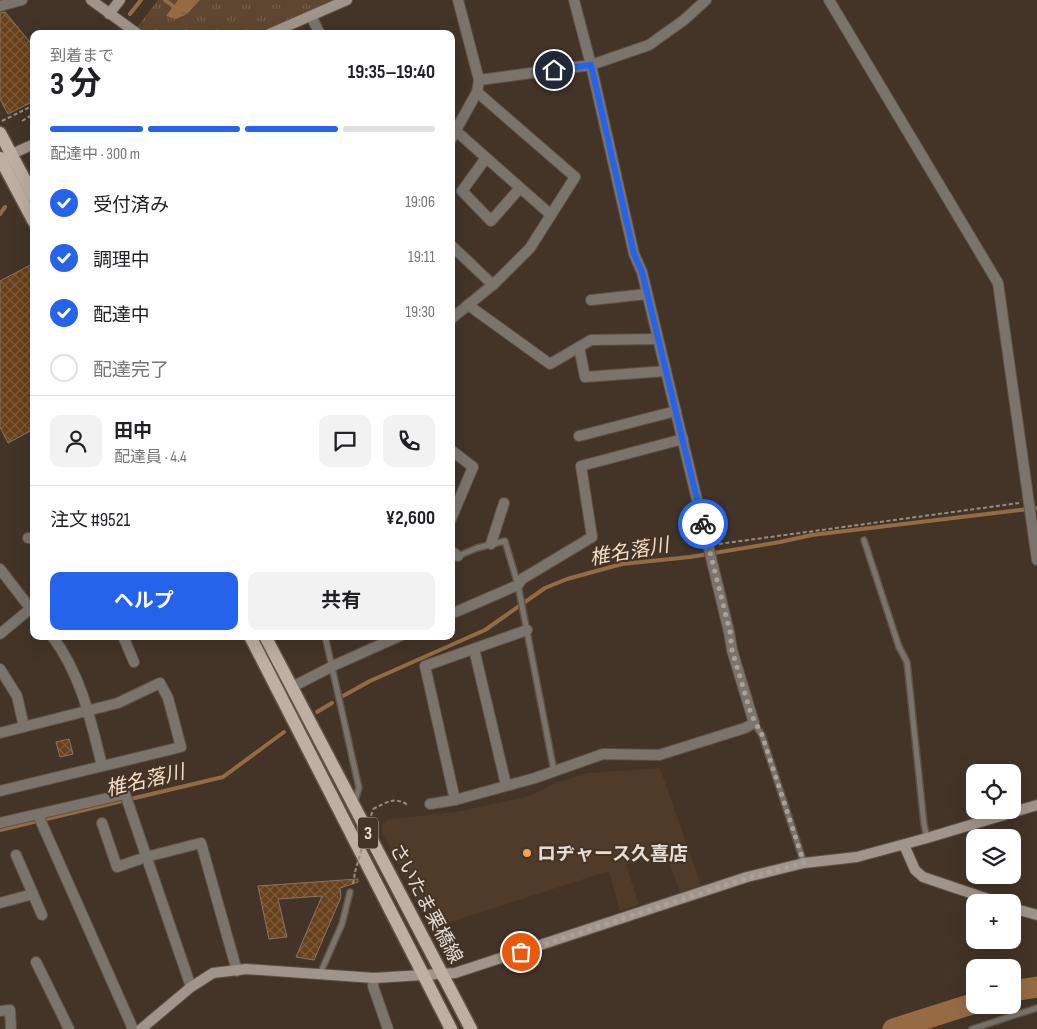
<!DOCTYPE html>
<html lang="ja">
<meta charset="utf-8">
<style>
body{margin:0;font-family:"Sofia Sans Condensed","Noto Sans JP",sans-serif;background:#f2f2f2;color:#202124;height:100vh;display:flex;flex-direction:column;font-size:19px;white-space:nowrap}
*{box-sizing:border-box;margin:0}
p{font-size:16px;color:#757577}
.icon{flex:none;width:28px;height:28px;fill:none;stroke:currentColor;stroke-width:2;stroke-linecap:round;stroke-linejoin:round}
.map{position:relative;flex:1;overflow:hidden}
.sheet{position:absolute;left:30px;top:30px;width:425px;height:610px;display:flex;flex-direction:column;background:#fff;border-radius:10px;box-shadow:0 5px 20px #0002}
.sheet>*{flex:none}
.tools{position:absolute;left:966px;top:764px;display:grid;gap:10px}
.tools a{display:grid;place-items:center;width:55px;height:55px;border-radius:10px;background:#fff;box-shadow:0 5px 20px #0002;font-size:25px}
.pin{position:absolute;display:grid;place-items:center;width:42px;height:42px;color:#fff;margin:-21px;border:2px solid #fff;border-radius:50%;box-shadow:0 1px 5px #0007}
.courier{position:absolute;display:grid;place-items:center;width:50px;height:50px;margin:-25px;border:4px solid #2563eb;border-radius:50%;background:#fff;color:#222;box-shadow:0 1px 6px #0007}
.head em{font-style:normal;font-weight:700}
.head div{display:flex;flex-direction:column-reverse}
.head{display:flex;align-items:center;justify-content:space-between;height:85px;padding:0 20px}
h1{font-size:32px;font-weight:700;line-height:38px}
.bar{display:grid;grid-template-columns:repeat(4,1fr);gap:8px 5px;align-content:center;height:60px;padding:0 20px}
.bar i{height:6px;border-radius:4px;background:#e0e0e0}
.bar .current{background:#2563eb}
.bar p{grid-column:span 4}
.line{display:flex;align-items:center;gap:12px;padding:0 20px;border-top:1px solid #e0e0e0}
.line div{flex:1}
.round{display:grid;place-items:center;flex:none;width:52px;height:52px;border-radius:10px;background:#f2f2f2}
ol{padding:0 20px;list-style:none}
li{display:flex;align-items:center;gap:15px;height:55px}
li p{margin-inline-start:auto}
li .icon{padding:5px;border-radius:50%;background:#2563eb;color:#fff;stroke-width:4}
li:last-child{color:#757577}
li i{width:28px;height:28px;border:2px solid #e0e0e0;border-radius:50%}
.action{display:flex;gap:10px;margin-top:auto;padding:10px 20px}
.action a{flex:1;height:58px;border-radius:10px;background:#2563eb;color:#fff;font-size:20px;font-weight:700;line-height:58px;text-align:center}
.action a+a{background:#f2f2f2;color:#202124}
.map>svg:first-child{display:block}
</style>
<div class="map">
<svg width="1037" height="1029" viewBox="0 0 1037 1029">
<defs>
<pattern id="grass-tufts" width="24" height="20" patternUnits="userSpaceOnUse" patternTransform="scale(1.25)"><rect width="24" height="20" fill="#5f4630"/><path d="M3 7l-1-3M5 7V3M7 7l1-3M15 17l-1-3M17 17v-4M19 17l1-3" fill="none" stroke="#76604d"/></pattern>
<pattern id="water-ripples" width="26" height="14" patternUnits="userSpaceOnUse" patternTransform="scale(1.25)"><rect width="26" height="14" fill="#966b44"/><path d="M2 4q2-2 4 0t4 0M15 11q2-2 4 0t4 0" fill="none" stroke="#725942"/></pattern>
<pattern id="building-cross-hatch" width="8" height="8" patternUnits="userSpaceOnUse" patternTransform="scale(1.25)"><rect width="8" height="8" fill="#684019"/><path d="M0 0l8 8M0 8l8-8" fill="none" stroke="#7e5b3a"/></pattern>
</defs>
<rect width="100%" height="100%" fill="#433427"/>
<path fill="#4f3b29" d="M 660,768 L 701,885 L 680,892 L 665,852 L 626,865 L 639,905 L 620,911 L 609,871 L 432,928 L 382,832 L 381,826 L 389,819 L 456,812 L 530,796 L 556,783 L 588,773 Z"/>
<path fill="url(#grass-tufts)" d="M 158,0 L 347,0 L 269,34 L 138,34 L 134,31 Z"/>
<path fill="url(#water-ripples)" d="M 178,0 L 200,0 L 187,14 L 176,19 L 166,16 Z"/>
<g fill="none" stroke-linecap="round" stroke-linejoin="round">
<g stroke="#966b44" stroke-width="4">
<path d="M 165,0 L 173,6"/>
<path d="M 130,14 L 141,0"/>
<path d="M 118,34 L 119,32"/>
<path d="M 0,214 L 5,207"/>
<path d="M 343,696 L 370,681 L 485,630 L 545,588 L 567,579 L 622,564 L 690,557 L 780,542 L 812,535 L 1037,508"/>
<path d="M 317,712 L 332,703"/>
<path d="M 0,830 L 223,777 L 284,732"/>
</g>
<g stroke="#966b44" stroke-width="21">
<path d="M 1012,991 L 1037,987"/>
<path d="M 893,1029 L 975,1003"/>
</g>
</g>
<g fill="url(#building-cross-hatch)" stroke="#877567">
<path d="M 5,12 L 34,47 L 34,101 L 8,114 L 0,99 L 0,13 Z"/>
<path d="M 34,263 L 34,429 L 8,443 L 0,427 L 0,281 Z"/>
<path d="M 69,739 L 73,754 L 60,757 L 56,742 Z"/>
<path d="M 358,879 L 358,882 L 340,888 L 341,897 L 314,960 L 296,957 L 322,896 L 278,899 L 287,937 L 269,939 L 258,886 Z"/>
</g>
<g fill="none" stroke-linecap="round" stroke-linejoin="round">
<defs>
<g id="lane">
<path d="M 864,540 L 899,647 L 907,662 L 924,824 L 927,838"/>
<path d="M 451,559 L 477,548 L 505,541 L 518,585 L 554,771"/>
<path d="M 325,636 L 359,788 L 355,801"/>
<path d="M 754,723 L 762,735 L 804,863"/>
<path d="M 320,974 L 342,924 L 350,892"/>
<path d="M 972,1029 L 1037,1008"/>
</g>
<g id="street">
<path d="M 829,0 L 998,283 L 1037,560"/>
<path d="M 0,6 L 22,0"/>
<path d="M 311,16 L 320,34"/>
<path d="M 479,80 L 591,65 L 649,45 L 684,20 L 706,0"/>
<path d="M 456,131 L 551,215"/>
<path d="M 451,139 L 477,92 L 479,80 L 458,0"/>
<path d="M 486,158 L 462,191 L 491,221 L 520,188"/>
<path d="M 451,245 L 493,285"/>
<path d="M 591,300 L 647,294"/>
<path d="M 468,305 L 550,364 L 579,347 L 585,377 L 666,371"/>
<path d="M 451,319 L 495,283 L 530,248 L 575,177 L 477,92"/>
<path d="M 579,347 L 591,340 L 658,339"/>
<path d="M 579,436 L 676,411"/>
<path d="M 451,450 L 473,467 L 451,519"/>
<path d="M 28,538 L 34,538"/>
<path d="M 491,544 L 504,503"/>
<path d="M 451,551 L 458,556"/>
<path d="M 0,569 L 34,613"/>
<path d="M 451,614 L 518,585 L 522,579 L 592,537 L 581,466 L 683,439"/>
<path d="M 0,634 L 30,609"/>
<path d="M 52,636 C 81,674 91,721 102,766"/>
<path d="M 123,636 L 134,662"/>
<path d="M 474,649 L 506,785"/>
<path d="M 0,669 L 17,696 L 24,727"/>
<path d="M 292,687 L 337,664 L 400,636"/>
<path d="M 0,733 L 118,703 L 160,683 L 168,698 L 181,747 L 0,791"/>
<path d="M 455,800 L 425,666 L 527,630"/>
<path d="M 430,804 L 455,800 L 535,778 L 603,754 L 659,755 L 745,728 L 754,723 L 732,650 L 729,632 L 642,272 L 634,254 L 591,65 L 574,0"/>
<path d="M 38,815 L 133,1029"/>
<path d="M 0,823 L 125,794 L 191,987"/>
<path d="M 102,823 L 117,867 L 146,857 L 201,843 L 237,971"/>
<path d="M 16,855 L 33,894"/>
<path d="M 0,903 L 33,894 L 42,915"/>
<path d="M 36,962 L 69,1029"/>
<path d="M 374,978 L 373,986 L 388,1029"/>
<path d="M 0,1011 L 10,1010 L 11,1029"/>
</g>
<g id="secondary">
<path d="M 91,0 L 138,34"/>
<path d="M 109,14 L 120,0"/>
<path d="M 269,34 L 347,0"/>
<path d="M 5,157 L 34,144"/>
<path d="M 904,845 L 915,870 L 923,877 L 997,902"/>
<path d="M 1012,908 L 1037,915"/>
<path d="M 141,1029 L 191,987 L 213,973 L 246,969 L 374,978 L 455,973 L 747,877 L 804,863 L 857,857 L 927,838 L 1037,805"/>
</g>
<g id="primary">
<path d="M 0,133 L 34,197"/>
<path d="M 0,158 L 34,222"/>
<path d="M 250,636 L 451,1029"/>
<path d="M 265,636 L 471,1029"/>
</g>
</defs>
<use href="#lane" stroke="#605246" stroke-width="8"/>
<use href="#street" stroke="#605246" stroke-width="12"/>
<use href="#secondary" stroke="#605246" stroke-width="12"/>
<use href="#primary" stroke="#605246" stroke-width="15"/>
<g stroke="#988b81" stroke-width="2" stroke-dasharray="4 2.5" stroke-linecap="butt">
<path d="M 2,121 L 34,105"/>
<path d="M 22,121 L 34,114"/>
<path d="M 719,544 L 1019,503"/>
<path d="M 373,809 C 388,802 393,796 408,805"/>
<path d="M 353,884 L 355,872"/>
</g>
<use href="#lane" stroke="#7b746d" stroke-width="5"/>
<use href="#street" stroke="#7b746d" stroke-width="10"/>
<use href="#secondary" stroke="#a1958b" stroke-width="10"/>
<use href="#primary" stroke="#bfafa2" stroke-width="12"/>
<path stroke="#988b81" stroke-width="2" stroke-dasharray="4 2.5" stroke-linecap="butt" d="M 355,872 L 373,809"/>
</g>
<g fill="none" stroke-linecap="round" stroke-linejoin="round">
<path stroke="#ada197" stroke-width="5" stroke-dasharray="0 9" d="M 521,952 L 747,878 L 804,863 L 762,735 L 751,714 L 732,650 L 730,632 L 703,524"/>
<path stroke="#2563eb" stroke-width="6" d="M 554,70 L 591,65 L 634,254 L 642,272 L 703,524"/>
</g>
<circle fill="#f8a04b" stroke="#433427" stroke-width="2" cx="527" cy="853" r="5"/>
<g text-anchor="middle" stroke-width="4" stroke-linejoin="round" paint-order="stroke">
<rect fill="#433427" stroke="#b5aaa0" stroke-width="1" x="358" y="817.5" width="20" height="31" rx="4"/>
<g font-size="18" font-weight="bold" fill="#e6dcd4">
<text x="368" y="839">3</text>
</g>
<g font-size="19" font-weight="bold" fill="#e6dcd4" stroke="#433427" text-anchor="start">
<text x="537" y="860">ロヂャース久喜店</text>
</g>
<g font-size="19" fill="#e6dcd4" stroke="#433427">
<text transform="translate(427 903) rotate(62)" y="7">さいたま栗橋線</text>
</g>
<g font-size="20" font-style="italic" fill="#f8ddc6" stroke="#433427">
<text transform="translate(629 551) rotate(-10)" y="7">椎名落川</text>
<text transform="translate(145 780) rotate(-13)" y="7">椎名落川</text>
</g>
</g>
</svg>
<div class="tools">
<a><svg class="icon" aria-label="locate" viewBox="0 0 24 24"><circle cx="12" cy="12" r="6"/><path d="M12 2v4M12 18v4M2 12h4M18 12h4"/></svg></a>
<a><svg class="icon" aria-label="layers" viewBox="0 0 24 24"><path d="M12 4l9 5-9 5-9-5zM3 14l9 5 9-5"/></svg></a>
<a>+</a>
<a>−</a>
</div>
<div class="pin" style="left:521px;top:952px;background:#ea580c"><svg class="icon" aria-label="bag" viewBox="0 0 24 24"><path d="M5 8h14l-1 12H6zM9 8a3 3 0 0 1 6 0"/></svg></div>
<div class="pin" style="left:554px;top:70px;background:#1f2937"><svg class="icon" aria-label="home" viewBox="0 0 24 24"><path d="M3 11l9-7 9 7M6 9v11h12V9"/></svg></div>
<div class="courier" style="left:703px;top:524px"><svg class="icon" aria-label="bike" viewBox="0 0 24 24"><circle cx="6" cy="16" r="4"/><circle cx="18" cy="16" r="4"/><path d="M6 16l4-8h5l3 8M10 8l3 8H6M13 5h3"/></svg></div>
<section class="sheet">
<div class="head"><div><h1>3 分</h1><p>到着まで</p></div><em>19:35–19:40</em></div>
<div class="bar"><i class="current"></i><i class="current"></i><i class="current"></i><i></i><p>配達中 · 300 m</p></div>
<ol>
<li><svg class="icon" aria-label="check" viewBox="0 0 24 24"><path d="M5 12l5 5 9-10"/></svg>受付済み<p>19:06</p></li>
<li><svg class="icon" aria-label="check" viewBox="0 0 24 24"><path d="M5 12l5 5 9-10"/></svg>調理中<p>19:11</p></li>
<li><svg class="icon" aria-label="check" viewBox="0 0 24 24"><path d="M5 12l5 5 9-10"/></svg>配達中<p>19:30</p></li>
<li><i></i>配達完了</li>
</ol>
<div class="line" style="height:90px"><a class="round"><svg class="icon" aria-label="person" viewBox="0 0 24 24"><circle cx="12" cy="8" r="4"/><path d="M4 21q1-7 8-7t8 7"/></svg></a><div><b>田中</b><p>配達員 · 4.4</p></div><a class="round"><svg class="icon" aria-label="chat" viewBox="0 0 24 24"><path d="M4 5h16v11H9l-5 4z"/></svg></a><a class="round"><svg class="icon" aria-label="phone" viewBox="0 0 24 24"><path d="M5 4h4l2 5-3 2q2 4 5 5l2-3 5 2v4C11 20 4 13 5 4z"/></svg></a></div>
<div class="line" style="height:65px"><div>注文 #9521</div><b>¥2,600</b></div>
<div class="action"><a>ヘルプ</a><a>共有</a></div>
</section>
</div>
